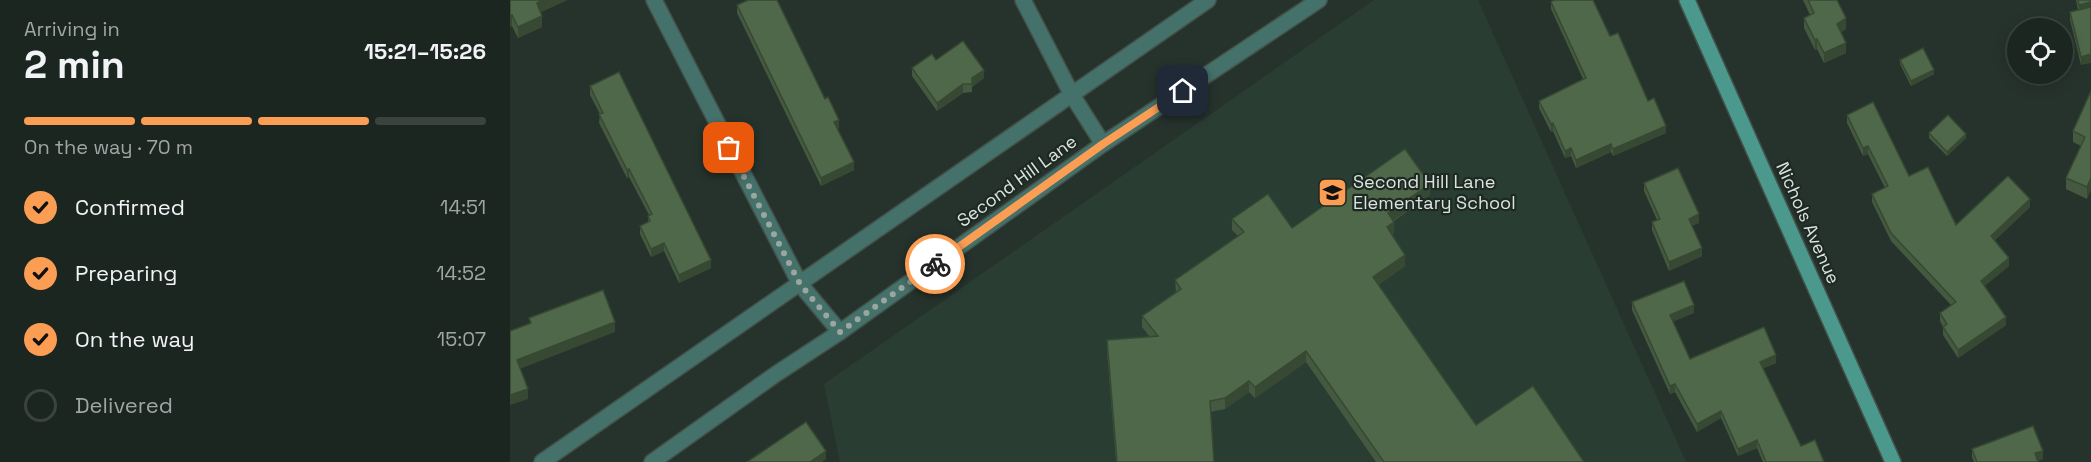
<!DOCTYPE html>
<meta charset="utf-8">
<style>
body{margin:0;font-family:"Space Grotesk",sans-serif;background:#252e2a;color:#f1f3f6;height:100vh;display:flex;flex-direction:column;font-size:22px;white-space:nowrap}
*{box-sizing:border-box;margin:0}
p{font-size:20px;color:#a0a5a5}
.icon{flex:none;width:33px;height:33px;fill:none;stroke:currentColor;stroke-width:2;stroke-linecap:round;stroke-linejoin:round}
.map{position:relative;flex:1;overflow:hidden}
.panel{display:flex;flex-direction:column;background:#1c2621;width:510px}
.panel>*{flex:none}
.buttons{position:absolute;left:1497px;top:18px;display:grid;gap:12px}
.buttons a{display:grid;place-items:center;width:66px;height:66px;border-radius:50%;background:#1c2621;box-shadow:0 3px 15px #0003,0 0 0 2px #3a433f;font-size:30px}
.pin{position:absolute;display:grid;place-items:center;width:51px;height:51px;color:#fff;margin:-26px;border-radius:12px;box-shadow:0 3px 9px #0006}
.courier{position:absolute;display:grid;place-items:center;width:60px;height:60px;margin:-30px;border:4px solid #fc9d54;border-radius:50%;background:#fff;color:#222;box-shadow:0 2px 8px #0007}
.overview em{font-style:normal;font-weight:700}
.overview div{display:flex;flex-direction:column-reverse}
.overview{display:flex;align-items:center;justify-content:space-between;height:102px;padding:0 24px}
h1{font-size:39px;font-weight:700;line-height:45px}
.bar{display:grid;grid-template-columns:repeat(4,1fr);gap:9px 6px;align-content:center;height:72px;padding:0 24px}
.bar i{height:8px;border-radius:4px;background:#3a433f}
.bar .current{background:#fc9d54}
.bar p{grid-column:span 4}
ol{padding:0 24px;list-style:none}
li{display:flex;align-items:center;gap:18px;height:66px}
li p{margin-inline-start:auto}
li .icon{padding:6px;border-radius:50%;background:#fc9d54;color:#111;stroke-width:4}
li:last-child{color:#a0a5a5}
li i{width:33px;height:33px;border:3px solid #3a433f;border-radius:50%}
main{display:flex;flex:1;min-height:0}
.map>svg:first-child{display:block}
</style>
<main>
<section class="panel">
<div class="overview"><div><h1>2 min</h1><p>Arriving in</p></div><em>15:21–15:26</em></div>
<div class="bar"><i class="current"></i><i class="current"></i><i class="current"></i><i></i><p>On the way · 70 m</p></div>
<ol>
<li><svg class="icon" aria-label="check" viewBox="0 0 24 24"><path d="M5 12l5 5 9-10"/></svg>Confirmed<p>14:51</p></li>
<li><svg class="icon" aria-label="check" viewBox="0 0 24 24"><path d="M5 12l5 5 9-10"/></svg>Preparing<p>14:52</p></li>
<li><svg class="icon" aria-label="check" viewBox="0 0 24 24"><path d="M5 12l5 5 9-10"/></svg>On the way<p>15:07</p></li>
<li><i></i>Delivered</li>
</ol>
</section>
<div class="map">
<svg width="1581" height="462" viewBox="0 0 1581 462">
<rect width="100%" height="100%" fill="#26332c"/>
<path fill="#2a3d33" d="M 864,0 L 968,0 L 1176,462 L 330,462 L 314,384 Z"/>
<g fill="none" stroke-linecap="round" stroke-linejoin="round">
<defs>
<g id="minor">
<path d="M 144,0 L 290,284"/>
<path d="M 513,0 L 562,95 L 593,144"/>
</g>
<g id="tertiary">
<path d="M 290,284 L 330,332"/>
<path d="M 32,462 L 698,0"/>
<path d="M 142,462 L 266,374 L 330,332 L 593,144 L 809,0"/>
</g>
<path id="secondary" d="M 1177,0 L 1383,462"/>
</defs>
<use href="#minor" stroke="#434f49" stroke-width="18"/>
<use href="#tertiary" stroke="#434f49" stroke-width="18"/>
<use href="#secondary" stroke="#434f49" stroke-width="18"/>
<use href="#minor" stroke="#44726a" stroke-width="15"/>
<use href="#tertiary" stroke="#44726a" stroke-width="15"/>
<use href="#secondary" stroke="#4b988c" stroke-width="15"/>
</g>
<g fill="#44593f">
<path d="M 0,0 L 57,0 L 31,12 L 32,27 L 8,38 L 2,26 Z"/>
<path d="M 1293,0 L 1327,0 L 1336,29 L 1331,32 L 1336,53 L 1314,63 L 1307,49 L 1305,50 L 1294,28 L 1294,18 L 1300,15 Z"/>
<path d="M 1566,0 L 1581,0 L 1571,65 L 1560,20 L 1560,12 L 1568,10 Z"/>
<path d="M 1041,2 L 1100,36 L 1156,133 L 1103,156 L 1101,152 L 1066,168 L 1061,156 L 1055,158 L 1043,131 L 1041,132 L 1029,108 L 1029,101 L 1073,79 L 1041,9 Z"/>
<path d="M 227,5 L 329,128 L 328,129 L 344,170 L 311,186 L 227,13 Z"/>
<path d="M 426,60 L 474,78 L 462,87 L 462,92 L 453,93 L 427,111 L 402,76 L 402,68 Z"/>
<path d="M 1390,60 L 1424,74 L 1401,86 L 1390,64 Z"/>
<path d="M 80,86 L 201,268 L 169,283 L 154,251 L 141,257 L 130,234 L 130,226 L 138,222 L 138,216 L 139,215 L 119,177 L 117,178 L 89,123 L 90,114 L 80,95 Z"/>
<path d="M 1581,91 L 1577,199 L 1556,189 L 1556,178 L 1571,146 L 1563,142 L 1563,131 Z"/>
<path d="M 1337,115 L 1446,225 L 1520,207 L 1485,240 L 1499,266 L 1474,286 L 1496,325 L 1448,358 L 1433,335 L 1433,327 L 1430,321 L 1430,313 L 1441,305 L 1381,241 L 1362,202 L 1362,194 L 1375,188 L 1358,154 L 1353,156 L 1337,123 Z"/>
<path d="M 1419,133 L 1456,138 L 1437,156 L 1419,138 Z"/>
<path d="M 1134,183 L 1189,223 L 1182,225 L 1192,256 L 1159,271 L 1142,230 L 1142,222 L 1147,220 L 1134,191 Z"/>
<path d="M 920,195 L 884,221 L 884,233 L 882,235 L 895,266 L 868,285 L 966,425 L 1074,462 L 866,462 L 796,362 L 745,398 L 739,392 L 715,409 L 700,412 L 704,462 L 606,462 L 597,351 L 597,340 L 640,337 L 632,327 L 632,316 L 666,292 L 665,280 L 728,236 L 722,230 L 722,219 L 782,228 Z"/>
<path d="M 1122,302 L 1184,313 L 1163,321 L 1180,359 L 1266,363 L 1253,368 L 1291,446 L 1314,462 L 1253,462 L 1247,448 L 1228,456 L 1211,418 L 1187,432 L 1165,392 L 1160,394 L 1122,310 Z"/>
<path d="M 1462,449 L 1533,459 L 1528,461 L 1528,462 L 1464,462 L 1462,457 Z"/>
</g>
<g fill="#374933">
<path d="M 33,0 L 57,0 L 27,14 L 27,3 Z"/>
<path d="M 1581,2 L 1581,10 L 1569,13 L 1569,5 Z"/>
<path d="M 2,15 L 2,26 L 0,27 L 0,16 Z"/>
<path d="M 32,16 L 32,27 L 8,38 L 8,27 Z"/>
<path d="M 1336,18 L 1336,29 L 1327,35 L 1327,24 Z"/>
<path d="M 1307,39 L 1307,49 L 1305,50 L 1305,40 Z"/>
<path d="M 1336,43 L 1336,53 L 1314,63 L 1314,53 Z"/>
<path d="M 1581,54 L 1581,63 L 1571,65 L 1571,57 Z"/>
<path d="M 474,70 L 474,78 L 462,87 L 462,78 Z"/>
<path d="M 1424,70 L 1424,74 L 1401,86 L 1401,81 Z"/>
<path d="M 453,84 L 453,93 L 427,111 L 427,103 Z"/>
<path d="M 329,120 L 329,128 L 324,131 L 324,122 Z"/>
<path d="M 1043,123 L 1043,131 L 1041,132 L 1041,124 Z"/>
<path d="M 1156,126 L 1156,133 L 1103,156 L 1103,149 Z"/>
<path d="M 1456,134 L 1456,138 L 1437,156 L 1437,152 Z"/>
<path d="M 1101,144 L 1101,152 L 1066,168 L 1066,160 Z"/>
<path d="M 1358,146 L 1358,154 L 1353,156 L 1353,148 Z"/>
<path d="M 1061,148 L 1061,156 L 1055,158 L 1055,151 Z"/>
<path d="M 344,162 L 344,170 L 311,186 L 311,178 Z"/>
<path d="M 119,169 L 119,177 L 117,178 L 117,170 Z"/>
<path d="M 1581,178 L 1581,190 L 1577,199 L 1577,187 Z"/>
<path d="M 920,184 L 920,195 L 878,224 L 878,213 Z"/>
<path d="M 1520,199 L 1520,207 L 1481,244 L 1481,236 Z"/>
<path d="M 1189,214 L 1189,223 L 1179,227 L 1179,219 Z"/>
<path d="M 884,222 L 884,233 L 877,238 L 877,227 Z"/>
<path d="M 154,243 L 154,251 L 141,257 L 141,249 Z"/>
<path d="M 1192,248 L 1192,256 L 1159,271 L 1159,262 Z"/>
<path d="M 895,255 L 895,266 L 863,288 L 863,277 Z"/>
<path d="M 1499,258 L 1499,266 L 1471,289 L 1471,281 Z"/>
<path d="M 201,260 L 201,268 L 169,283 L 169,275 Z"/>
<path d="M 1184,305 L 1184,313 L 1160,323 L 1160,315 Z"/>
<path d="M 1496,317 L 1496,325 L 1448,358 L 1448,350 Z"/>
<path d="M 105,322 L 105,332 L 7,370 L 7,360 Z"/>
<path d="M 796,351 L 796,362 L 745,398 L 745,387 Z"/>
<path d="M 1266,355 L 1266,363 L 1250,370 L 1250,362 Z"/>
<path d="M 739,381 L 739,392 L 715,409 L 715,398 Z"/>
<path d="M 1165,384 L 1165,392 L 1160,394 L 1160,386 Z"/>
<path d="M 18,389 L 18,399 L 0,405 L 0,395 Z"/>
<path d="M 1211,411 L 1211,418 L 1187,432 L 1187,424 Z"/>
<path d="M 1247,440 L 1247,448 L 1228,456 L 1228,449 Z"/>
<path d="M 316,451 L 316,459 L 312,462 L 300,462 Z"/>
<path d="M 1533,451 L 1533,459 L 1525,462 L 1525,453 Z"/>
</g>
<g fill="#4f6849" stroke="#374933" stroke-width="1.5">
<path d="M 0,0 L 33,0 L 27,3 L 32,16 L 8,27 L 2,15 L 0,16 Z"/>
<path d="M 238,0 L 267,0 L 315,99 L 318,97 L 329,120 L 324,122 L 344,162 L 311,178 L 227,5 Z"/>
<path d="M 1044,0 L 1083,0 L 1100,36 L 1108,33 L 1138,101 L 1144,98 L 1156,126 L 1103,149 L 1101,144 L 1066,160 L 1061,148 L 1055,151 L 1043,123 L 1041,124 L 1029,101 L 1076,78 L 1041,2 Z"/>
<path d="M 1298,0 L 1327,0 L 1336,18 L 1327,24 L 1336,43 L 1314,53 L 1307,39 L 1305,40 L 1294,18 L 1304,13 Z"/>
<path d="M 1568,0 L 1581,0 L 1581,2 L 1569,5 Z"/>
<path d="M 1581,7 L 1581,54 L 1571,57 L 1560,12 Z"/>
<path d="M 453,41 L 474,70 L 462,78 L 462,84 L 453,84 L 427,103 L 402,68 L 422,54 L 426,60 Z"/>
<path d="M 1413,48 L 1424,70 L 1401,81 L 1390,60 Z"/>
<path d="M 109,72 L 201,260 L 169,275 L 154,243 L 141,249 L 130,226 L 140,221 L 138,216 L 142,214 L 119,169 L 117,170 L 89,114 L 93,113 L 80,86 Z"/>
<path d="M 1581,91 L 1581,178 L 1577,187 L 1556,178 L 1575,137 L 1563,131 Z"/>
<path d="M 1363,102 L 1399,176 L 1418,167 L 1446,225 L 1498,176 L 1520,199 L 1481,236 L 1499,258 L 1471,281 L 1496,317 L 1448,350 L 1433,327 L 1437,324 L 1430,313 L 1446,302 L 1381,233 L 1362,194 L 1378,186 L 1358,146 L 1353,148 L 1337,115 Z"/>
<path d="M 1438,115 L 1456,134 L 1437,152 L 1419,133 Z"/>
<path d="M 895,149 L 920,184 L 878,213 L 884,222 L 877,227 L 895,255 L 863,277 L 966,425 L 1023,386 L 1074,462 L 874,462 L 796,351 L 745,387 L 739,381 L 715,398 L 700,401 L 704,462 L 607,462 L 597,340 L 648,336 L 632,316 L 671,289 L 665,280 L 734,232 L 722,219 L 758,194 L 782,228 Z"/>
<path d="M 1168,168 L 1189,214 L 1179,219 L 1192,248 L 1159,262 L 1142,222 L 1150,219 L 1134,183 Z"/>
<path d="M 1174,281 L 1184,305 L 1160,315 L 1180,359 L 1254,327 L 1266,355 L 1250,362 L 1291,446 L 1305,440 L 1314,462 L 1256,462 L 1247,440 L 1228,449 L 1211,411 L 1187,424 L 1165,384 L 1160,386 L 1122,302 Z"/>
<path d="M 93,290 L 105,322 L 7,360 L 18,389 L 0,395 L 0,331 L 21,323 L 19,318 Z"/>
<path d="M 296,422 L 316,451 L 300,462 L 237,462 Z"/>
<path d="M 1523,426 L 1533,451 L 1525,453 L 1528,462 L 1467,462 L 1462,449 Z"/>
</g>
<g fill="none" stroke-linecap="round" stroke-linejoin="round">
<path stroke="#9ca6a0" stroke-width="6" stroke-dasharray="0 10.8" d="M 219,148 L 290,284 L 330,332 L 425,264"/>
<path stroke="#fc9d54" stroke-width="8" d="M 425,264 L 593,144 L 673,91"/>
</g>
<defs>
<symbol id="school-square" viewBox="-11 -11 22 22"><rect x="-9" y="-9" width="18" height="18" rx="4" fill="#fc9d54" stroke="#1d2922"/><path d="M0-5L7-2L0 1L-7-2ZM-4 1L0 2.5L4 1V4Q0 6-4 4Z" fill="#111"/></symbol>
</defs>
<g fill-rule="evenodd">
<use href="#school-square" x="806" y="176" width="33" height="33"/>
</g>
<g text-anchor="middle" stroke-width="4.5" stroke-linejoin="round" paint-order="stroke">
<g font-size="18" fill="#dce4df" stroke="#1d2922">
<text transform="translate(507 181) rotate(-36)" y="6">Second Hill Lane</text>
<text transform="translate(1298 223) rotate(66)" y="6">Nichols Avenue</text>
</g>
<g font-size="18" fill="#dce4df" stroke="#1d2922" text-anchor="start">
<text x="843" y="188">Second Hill Lane<tspan x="843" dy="21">Elementary School</tspan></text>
</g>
</g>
</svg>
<div class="buttons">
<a><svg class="icon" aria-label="locate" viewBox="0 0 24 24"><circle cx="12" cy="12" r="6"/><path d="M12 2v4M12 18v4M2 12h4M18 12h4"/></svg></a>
</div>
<div class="pin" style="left:219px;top:148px;background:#ea580c"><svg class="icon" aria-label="bag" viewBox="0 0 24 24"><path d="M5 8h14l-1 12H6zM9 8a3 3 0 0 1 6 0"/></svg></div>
<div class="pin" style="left:673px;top:91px;background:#1f2937"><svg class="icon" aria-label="home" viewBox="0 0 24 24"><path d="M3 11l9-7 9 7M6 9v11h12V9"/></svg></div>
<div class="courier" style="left:425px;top:264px"><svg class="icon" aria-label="bike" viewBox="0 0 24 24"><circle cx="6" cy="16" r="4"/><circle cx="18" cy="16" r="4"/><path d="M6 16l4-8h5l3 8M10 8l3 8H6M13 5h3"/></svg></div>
</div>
</main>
